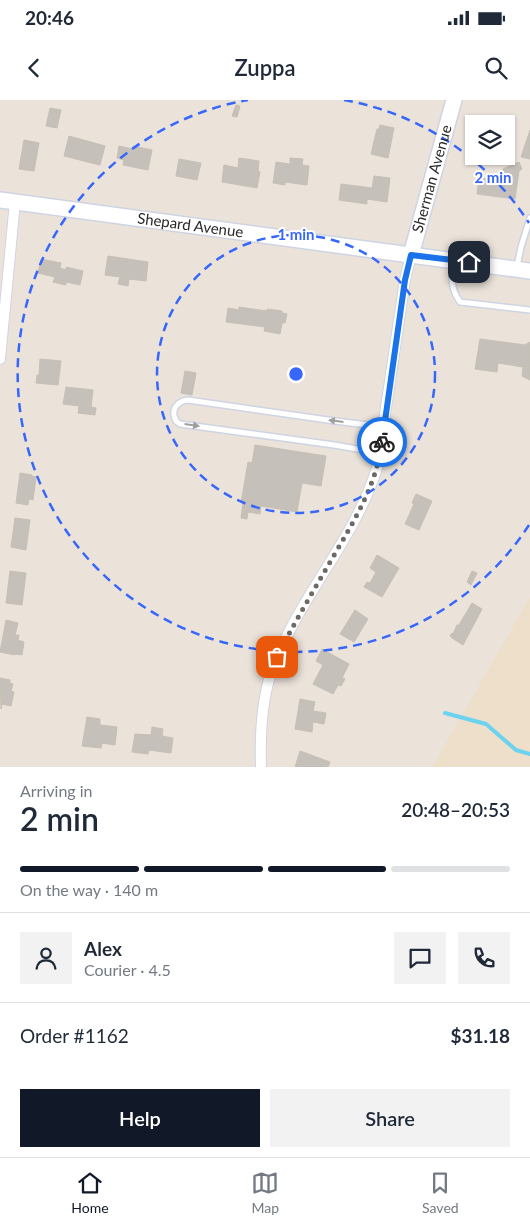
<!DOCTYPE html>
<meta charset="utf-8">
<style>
body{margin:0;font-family:Lato,sans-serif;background:#f2f2f3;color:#1f2937;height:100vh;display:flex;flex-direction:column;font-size:19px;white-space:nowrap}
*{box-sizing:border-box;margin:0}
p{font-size:16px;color:#747a83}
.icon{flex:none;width:28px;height:28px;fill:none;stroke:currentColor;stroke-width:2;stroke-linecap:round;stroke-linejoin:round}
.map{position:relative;height:667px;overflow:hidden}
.details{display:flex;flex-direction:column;background:#fff;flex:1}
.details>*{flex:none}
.tools{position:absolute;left:465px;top:15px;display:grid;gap:10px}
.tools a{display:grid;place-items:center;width:50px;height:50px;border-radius:0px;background:#fff;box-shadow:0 1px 4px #0004;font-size:25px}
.pin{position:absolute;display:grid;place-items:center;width:42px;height:42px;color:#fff;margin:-21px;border-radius:10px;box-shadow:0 2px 8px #0006}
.courier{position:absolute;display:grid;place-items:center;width:50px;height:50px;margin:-25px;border:4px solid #1a73e8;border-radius:50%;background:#fff;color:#222;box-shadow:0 1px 6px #0007}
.overview em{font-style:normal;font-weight:600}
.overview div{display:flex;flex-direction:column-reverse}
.overview{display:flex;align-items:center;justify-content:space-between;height:85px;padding:0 20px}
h1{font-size:32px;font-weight:600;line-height:38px}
.bar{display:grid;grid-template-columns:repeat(4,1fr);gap:8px 5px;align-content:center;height:60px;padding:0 20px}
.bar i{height:6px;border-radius:4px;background:#e0e1e3}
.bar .active{background:#111827}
.bar p{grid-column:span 4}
.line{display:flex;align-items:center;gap:12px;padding:0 20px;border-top:1px solid #e0e1e3}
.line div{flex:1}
.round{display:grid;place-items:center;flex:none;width:52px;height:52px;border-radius:0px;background:#f2f2f3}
.button{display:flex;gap:10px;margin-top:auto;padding:10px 20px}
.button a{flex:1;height:58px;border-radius:0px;background:#111827;color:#fff;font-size:20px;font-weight:600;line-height:58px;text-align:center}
.button a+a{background:#f2f2f3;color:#1f2937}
.status{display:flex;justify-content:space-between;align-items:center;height:35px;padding:0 25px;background:#fff;direction:ltr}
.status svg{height:14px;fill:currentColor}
header{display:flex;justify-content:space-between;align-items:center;height:65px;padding:0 20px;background:#fff;font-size:22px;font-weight:600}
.tab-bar{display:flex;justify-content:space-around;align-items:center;height:70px;border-top:1px solid #e0e1e3;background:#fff;font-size:14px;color:#747a83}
.tab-bar a{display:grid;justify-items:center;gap:2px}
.tab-bar .active{color:#111827}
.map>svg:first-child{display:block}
</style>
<div class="status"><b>20:46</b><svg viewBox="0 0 49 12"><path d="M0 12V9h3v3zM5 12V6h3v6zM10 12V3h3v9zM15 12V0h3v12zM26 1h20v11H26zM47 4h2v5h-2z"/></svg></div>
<header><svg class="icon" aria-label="back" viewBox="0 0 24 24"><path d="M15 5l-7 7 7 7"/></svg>Zuppa<svg class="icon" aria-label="search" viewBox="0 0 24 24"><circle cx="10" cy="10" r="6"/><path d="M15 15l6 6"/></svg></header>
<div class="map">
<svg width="530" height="667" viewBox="0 0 530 667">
<rect width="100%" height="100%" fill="#ebe3da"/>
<path fill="#eddfc9" d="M 530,497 L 530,667 L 432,667 Z"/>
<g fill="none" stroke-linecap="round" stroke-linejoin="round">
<path stroke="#6bd3ef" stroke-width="4" d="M 445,613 L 486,624 L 516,650 L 530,654"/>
</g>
<g fill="#c6c0ba" stroke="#c6bfb4">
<path d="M 236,5 L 240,6 L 237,17 L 232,16 Z"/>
<path d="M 50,8 L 61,10 L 57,28 L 46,26 Z"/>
<path d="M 380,25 L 394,28 L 388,58 L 371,54 L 377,29 L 379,29 Z"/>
<path d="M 530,30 L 530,59 L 521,57 Z"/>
<path d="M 69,36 L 105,46 L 100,65 L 64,56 Z"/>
<path d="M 24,40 L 39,43 L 34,71 L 19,69 Z"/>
<path d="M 119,46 L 133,49 L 133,46 L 152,50 L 148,70 L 123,65 L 124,60 L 117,58 Z"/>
<path d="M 239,58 L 259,61 L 258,71 L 260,72 L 257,88 L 222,82 L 224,65 L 238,68 Z"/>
<path d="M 290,58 L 303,59 L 302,65 L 309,66 L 307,85 L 285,82 L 285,85 L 273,83 L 276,62 L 290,64 Z"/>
<path d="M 179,59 L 201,63 L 197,80 L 176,76 Z"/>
<path d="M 519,62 L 522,69 L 519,71 L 515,99 L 477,94 L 479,78 L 499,80 L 498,78 L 499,72 L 502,72 L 503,69 Z"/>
<path d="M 374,76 L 390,78 L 387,102 L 367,99 L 367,104 L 339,100 L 341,84 L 372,88 Z"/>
<path d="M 108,156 L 148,162 L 146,181 L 129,179 L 128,186 L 118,184 L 120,177 L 105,175 Z"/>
<path d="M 41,159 L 61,163 L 60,168 L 66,170 L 66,167 L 83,171 L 80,185 L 66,182 L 66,185 L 53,182 L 55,177 L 38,173 Z"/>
<path d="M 239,207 L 267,211 L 267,209 L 282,211 L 282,213 L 287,214 L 285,223 L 282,223 L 280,234 L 264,231 L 265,227 L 226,222 L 228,208 L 239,210 Z"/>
<path d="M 480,239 L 525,245 L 530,242 L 530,280 L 522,276 L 523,267 L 498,263 L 497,272 L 475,269 Z"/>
<path d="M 40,259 L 61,261 L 58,285 L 36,283 L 37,275 L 39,275 Z"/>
<path d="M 185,271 L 196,273 L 192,295 L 181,293 Z"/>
<path d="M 66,287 L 93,290 L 91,307 L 96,308 L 95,315 L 78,313 L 79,306 L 63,304 Z"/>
<path d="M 255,345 L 326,356 L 321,386 L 302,383 L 297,412 L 261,406 L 260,414 L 248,412 L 247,419 L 241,418 L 243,403 L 241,403 L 248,362 L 252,363 Z"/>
<path d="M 20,373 L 32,375 L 32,376 L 36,377 L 33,400 L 29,399 L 28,405 L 16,403 Z"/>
<path d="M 416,394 L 432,401 L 419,430 L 405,424 L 414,404 L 412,403 Z"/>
<path d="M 15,418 L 30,420 L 26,450 L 11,447 Z"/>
<path d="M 377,455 L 399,468 L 382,497 L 364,487 L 367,482 L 370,483 L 376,472 L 370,468 Z"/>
<path d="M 10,471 L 26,473 L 22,505 L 6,503 Z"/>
<path d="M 472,471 L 477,473 L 471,485 L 467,482 Z"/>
<path d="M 472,503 L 482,509 L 463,545 L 452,538 L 452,537 L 450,536 L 452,533 L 453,534 L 457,525 L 459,525 Z"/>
<path d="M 355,510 L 368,519 L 354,542 L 340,534 Z"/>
<path d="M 6,520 L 18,523 L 15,535 L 19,535 L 18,540 L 24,542 L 22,555 L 16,554 L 15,555 L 0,552 Z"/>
<path d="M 322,549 L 349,564 L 342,578 L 345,579 L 341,586 L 338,585 L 333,594 L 313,584 L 323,565 L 316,561 Z"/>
<path d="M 0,578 L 10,580 L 10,583 L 13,584 L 11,591 L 14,592 L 11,606 L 2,604 L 1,609 Z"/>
<path d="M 300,599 L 315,602 L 313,611 L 326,613 L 324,624 L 313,622 L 312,632 L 295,629 Z"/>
<path d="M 87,617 L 100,619 L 100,625 L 117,627 L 115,645 L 102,643 L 101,648 L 82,646 Z"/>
<path d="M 152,627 L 163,629 L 162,636 L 173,638 L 171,653 L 149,650 L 148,654 L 132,652 L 135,634 L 151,635 Z"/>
<path d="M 300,651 L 330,662 L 328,667 L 295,667 Z"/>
</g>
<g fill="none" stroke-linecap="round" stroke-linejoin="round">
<defs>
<g id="service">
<path d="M 453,163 C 451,178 451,189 460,202 L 530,210"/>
<path d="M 517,166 L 521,147 L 530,118"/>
<path d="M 381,353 L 334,345 L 180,324 L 176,321 C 170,310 177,301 188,300 L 335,321 L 384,327"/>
</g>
<g id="minor">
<path d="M 0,259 L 15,102"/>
<path d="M 261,667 C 260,636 261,603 271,573 C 296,500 354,442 377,368 L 405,180 L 411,155"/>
</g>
<g id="secondary">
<path id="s1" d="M 0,100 L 530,171"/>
<path id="s2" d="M 411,155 L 454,0"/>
</g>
</defs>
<use href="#service" stroke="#cfd4e2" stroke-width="8"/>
<use href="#minor" stroke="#cfd4e2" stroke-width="12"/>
<use href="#secondary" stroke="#cfd4e2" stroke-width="18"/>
<use href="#service" stroke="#fff" stroke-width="5"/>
<use href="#minor" stroke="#fff" stroke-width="10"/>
<use href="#secondary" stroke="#fff" stroke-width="15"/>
</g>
<defs><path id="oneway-solid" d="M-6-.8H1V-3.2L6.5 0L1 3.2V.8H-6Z" transform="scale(1.25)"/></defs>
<g fill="#9e9e9e">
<use href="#oneway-solid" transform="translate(336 321) rotate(-173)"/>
<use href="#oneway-solid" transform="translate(192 325) rotate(8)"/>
</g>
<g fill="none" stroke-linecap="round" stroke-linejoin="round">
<path stroke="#6c6966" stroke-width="5" stroke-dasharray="0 9" d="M 277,557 C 294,523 314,490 333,457 C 355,419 376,386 382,342"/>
<path stroke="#1a73e8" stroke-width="6" d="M 382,342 L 405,180 L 411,155 L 469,162"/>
</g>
<g fill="none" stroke="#3766fb" stroke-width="2.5" stroke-dasharray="9 6">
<circle cx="296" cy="274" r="139"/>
<path d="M529 425A278 278 0 1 1 248 0M344 0A278 278 0 0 1 529 123"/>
</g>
<g text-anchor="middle" stroke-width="4" stroke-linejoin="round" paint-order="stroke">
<g font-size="15" fill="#282828" stroke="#fff">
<text dy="5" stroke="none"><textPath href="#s2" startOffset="79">Sherman Avenue</textPath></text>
<text dy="5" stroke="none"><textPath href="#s1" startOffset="192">Shepard Avenue</textPath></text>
</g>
</g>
<circle cx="296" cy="274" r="8" fill="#3766fb" stroke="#fff" stroke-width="2.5"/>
<g font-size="15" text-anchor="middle" font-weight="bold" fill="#3766fb" stroke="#fff" stroke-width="4" stroke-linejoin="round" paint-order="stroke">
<text x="493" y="83">2 min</text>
<text x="296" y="140">1 min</text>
</g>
</svg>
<div class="tools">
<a><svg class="icon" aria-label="layers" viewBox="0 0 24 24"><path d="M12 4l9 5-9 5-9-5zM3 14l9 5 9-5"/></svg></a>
</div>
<div class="pin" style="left:277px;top:557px;background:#ea580c"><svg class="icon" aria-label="bag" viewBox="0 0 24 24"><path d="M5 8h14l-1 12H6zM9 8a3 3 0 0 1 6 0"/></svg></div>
<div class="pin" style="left:469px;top:162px;background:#1f2937"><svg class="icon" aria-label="home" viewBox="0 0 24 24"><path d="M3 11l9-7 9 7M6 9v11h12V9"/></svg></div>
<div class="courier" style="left:382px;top:342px"><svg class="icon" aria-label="bike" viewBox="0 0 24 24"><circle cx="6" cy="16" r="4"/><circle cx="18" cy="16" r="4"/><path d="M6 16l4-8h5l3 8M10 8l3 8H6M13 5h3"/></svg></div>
</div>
<section class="details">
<div class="overview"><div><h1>2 min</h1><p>Arriving in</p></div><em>20:48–20:53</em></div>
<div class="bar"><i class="active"></i><i class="active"></i><i class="active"></i><i></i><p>On the way · 140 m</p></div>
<div class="line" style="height:90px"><a class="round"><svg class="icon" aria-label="person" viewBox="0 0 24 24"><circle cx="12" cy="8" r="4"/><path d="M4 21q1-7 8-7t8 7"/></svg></a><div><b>Alex</b><p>Courier · 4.5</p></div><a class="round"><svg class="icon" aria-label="chat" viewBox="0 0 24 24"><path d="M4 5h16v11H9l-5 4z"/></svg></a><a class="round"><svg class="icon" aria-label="phone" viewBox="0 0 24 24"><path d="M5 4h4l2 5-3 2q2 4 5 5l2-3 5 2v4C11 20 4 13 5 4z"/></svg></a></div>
<div class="line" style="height:65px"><div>Order #1162</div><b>$31.18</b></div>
<div class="button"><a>Help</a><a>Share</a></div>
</section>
<nav class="tab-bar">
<a class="active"><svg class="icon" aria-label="home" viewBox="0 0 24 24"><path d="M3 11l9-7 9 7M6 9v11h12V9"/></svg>Home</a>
<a><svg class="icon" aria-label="map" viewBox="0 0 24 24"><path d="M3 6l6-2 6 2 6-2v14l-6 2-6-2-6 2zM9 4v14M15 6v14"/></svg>Map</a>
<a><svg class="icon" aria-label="saved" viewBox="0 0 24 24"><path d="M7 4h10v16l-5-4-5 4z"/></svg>Saved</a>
</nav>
